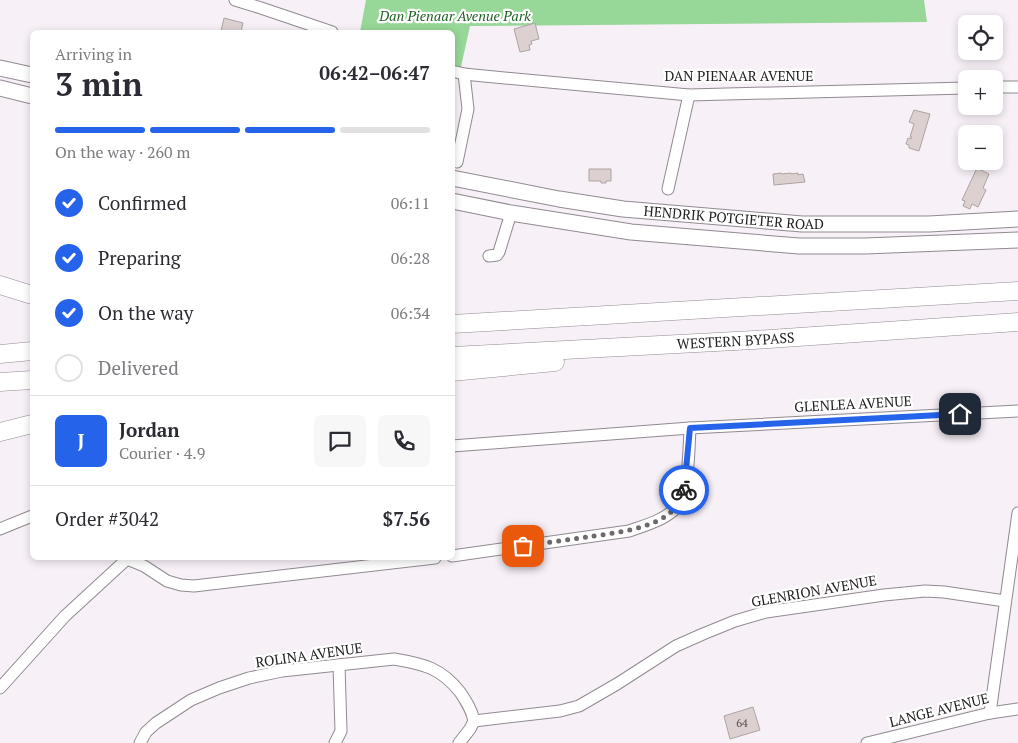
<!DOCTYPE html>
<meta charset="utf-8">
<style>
body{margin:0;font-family:"PT Serif",serif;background:#f7f7f7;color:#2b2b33;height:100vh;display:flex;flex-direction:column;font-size:19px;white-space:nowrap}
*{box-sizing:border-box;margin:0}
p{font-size:16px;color:#7c7c81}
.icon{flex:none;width:28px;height:28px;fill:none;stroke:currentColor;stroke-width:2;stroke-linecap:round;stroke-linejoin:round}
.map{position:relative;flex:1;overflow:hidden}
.side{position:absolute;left:30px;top:30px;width:425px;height:530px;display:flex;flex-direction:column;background:#fff;border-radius:8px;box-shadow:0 2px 8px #0003}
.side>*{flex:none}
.controls{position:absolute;left:958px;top:15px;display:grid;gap:10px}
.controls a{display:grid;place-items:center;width:45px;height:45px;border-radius:8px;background:#fff;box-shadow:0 2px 8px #0003;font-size:25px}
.pin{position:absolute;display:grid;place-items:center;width:42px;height:42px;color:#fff;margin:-21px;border-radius:10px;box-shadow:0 2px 8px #0006}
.courier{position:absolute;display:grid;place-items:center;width:50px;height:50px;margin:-25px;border:4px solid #2563eb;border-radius:50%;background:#fff;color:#222;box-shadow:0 1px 6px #0007}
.summary em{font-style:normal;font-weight:800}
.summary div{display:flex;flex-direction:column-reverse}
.summary{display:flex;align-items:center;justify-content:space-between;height:85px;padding:0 25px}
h1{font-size:32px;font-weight:800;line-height:38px}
.bar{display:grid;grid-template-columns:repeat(4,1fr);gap:8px 5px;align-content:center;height:60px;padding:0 25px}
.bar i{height:6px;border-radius:4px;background:#e1e1e2}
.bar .on{background:#2563eb}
.bar p{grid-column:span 4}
.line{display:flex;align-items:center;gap:12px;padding:0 25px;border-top:1px solid #e1e1e2}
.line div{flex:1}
.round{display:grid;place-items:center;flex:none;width:52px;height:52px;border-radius:8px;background:#f7f7f7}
ol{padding:0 25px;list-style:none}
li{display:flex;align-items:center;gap:15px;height:55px}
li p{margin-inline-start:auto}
li .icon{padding:5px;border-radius:50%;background:#2563eb;color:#fff;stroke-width:4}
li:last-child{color:#7c7c81}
li i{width:28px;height:28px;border:2px solid #e1e1e2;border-radius:50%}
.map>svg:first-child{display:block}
</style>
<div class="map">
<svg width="1018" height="743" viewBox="0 0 1018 743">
<rect width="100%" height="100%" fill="#f8f0f7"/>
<path fill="#97d797" d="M 366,0 L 924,0 L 927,22 L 470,26 L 459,76 L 453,73 L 452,32 L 360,32 Z"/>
<g fill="#dcd1d0" stroke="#ada3a1">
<path d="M 224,18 L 243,23 L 241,32 L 226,32 L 221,31 Z"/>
<path d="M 535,23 L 539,39 L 531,41 L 532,44 L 529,45 L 530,50 L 520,52 L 514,29 Z"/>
<path d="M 914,110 L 930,114 L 919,151 L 909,148 L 909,145 L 906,144 L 908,138 L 911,139 L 912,137 L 910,137 L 914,124 L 909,122 Z"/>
<path d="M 977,168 L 989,174 L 983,188 L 986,190 L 978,207 L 972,204 L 970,209 L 963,206 L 965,201 L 962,200 Z"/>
<path d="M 589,169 L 611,169 L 611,181 L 606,181 L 606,183 L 601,183 L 601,181 L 589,181 Z"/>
<path d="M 781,173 L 781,174 L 791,173 L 791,174 L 798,173 L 798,175 L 803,174 L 805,182 L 774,185 L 773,174 Z"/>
<path d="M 753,707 L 760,730 L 730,739 L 724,716 Z"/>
</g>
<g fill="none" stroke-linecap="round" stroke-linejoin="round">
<defs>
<g id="minor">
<path d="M 235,0 L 261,8 L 332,32"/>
<path d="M 452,71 L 464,74 L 484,76 L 689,95 L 966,88"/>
<path d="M 994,87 L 1018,87"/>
<path d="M 457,162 L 468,109 L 464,74"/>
<path d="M 668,189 L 689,95"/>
<path d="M 489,256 L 497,255 L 499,252 L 511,213"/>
<path d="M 452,446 L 690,428 L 1018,411"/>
<path d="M 0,529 L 32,516"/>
<path d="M 452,556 L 629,531 C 646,525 665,520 677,507 C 689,494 689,446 690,428"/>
<path d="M 127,559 L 144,566 L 167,581 L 181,585 L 194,586 L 435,558"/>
<path d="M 0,688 L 65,616 L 127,559 L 127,558"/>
<path d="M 990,713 L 1018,513"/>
<path d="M 474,721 L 560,711 L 579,706 L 617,684 L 676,646 L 703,634 L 735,621 L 766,612 L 884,595 L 925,591 L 944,592 L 1005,601"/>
<path d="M 140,743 L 146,732 L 156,723 L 191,700 L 219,688 L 249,678 L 282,671 L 394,659 C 424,664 441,668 460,692 C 466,701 472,710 474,721"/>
<path d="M 335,743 L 341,731 L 339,665"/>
<path d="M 459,743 L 470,729 L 474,721"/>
<path d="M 867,743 L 990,713 L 1018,709"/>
</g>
<g id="major">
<path d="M 0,68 L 32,75"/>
<path d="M 0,88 L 32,96"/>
<path id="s1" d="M 452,178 L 559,199 L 623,209 L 802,224 L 929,224 L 1018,219"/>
<path d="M 452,201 L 511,213 L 631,232 L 799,246 L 865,246 L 1018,240"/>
</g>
<g id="highway">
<path d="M 0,285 L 32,295"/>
<path d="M 452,324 L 1018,291"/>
<path d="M 0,354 L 32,351"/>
<path id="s2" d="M 452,356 L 754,340 L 1018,322"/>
<path d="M 452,372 L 555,362"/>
<path d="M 0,382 L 32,380"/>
<path d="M 0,432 L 32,424"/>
</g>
</defs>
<use href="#minor" stroke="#918a91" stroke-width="13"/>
<use href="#major" stroke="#918a91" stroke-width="17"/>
<use href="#highway" stroke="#918a91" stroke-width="19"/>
<use href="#minor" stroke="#fff" stroke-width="11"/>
<use href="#major" stroke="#fff" stroke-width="15"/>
<use href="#highway" stroke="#fff" stroke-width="18"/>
</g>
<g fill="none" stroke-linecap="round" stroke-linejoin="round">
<path stroke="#6e696d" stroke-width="5" stroke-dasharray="0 9" d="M 523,546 C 544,543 566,540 587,537 C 619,532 677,528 684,490"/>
<path stroke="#2563eb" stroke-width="6" d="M 684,490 L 690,428 L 960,414"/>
</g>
<g text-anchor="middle" stroke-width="4.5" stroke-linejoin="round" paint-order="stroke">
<g font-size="11" fill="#524d4e">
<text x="742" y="727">64</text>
</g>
<g font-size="14" font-style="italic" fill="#206024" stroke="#fff">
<text x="455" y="21">Dan Pienaar Avenue Park</text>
</g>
<g font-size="14" fill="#242123" stroke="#fff">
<text x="739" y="81">DAN PIENAAR AVENUE</text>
<text dy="5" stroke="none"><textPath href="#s1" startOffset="285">HENDRIK POTGIETER ROAD</textPath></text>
<text dy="5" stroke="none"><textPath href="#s2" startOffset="284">WESTERN BYPASS</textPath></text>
<text transform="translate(853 404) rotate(-3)" y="5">GLENLEA AVENUE</text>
<text transform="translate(814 591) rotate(-10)" y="5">GLENRION AVENUE</text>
<text transform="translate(309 655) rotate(-8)" y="5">ROLINA AVENUE</text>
<text transform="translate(939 710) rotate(-14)" y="5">LANGE AVENUE</text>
</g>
</g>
</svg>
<div class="controls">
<a><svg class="icon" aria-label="locate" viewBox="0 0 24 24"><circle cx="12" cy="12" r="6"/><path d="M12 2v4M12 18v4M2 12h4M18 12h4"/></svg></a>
<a>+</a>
<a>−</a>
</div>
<div class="pin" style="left:523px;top:546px;background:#ea580c"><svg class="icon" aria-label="bag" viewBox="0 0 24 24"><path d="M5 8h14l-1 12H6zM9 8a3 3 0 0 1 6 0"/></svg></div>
<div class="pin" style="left:960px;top:414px;background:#1f2937"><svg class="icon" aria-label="home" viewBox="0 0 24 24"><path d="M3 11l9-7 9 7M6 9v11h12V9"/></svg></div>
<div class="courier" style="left:684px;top:490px"><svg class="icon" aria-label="bike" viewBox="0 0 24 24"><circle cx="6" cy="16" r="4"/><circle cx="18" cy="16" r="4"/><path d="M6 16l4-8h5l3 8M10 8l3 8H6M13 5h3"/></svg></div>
<section class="side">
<div class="summary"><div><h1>3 min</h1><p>Arriving in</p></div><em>06:42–06:47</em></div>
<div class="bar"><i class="on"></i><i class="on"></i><i class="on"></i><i></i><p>On the way · 260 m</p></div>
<ol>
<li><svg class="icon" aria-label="check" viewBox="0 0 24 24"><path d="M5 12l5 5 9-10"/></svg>Confirmed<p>06:11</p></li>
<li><svg class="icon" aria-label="check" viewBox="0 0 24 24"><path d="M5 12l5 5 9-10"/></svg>Preparing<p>06:28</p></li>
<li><svg class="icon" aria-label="check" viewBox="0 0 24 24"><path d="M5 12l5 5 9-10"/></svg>On the way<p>06:34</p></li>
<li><i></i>Delivered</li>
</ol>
<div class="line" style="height:90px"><b class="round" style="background:#2563eb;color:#fff">J</b><div><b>Jordan</b><p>Courier · 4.9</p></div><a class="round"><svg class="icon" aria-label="chat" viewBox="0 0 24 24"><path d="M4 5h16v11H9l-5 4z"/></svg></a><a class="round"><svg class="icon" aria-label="phone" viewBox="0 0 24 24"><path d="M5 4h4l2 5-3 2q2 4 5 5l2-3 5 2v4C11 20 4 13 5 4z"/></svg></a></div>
<div class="line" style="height:65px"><div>Order #3042</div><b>$7.56</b></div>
</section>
</div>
